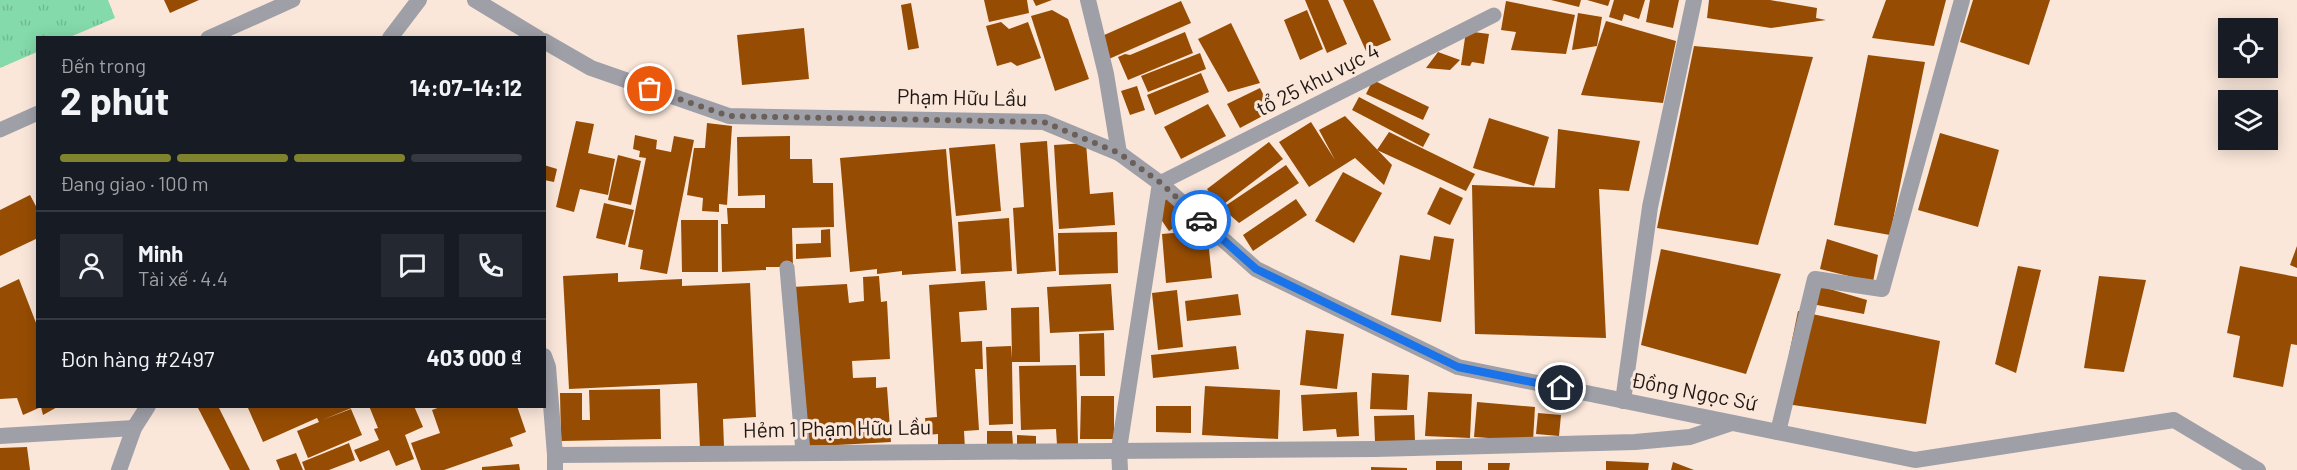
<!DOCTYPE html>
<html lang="vi">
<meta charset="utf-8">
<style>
body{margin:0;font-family:Barlow,sans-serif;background:#242831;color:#f1f3f6;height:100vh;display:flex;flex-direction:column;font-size:22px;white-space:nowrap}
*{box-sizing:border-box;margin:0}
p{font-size:20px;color:#9ea1a6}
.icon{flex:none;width:33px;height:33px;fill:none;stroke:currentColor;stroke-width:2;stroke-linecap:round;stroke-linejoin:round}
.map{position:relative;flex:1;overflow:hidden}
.sheet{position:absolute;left:36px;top:36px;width:510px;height:372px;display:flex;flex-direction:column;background:#171b24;border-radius:0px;box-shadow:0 3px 15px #0003}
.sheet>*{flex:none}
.buttons{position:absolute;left:2218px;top:18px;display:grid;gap:12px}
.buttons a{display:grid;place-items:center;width:60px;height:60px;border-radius:0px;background:#171b24;box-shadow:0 3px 15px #0003;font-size:30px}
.pin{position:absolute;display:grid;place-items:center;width:51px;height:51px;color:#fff;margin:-26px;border:3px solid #fff;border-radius:50%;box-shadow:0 2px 6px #0007}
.courier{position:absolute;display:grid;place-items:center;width:60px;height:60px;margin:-30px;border:4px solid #1a73e8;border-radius:50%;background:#fff;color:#222;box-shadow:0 2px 8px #0007}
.summary em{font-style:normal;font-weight:700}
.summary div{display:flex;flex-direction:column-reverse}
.summary{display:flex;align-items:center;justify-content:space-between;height:102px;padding:0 24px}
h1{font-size:39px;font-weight:700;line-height:45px}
.bar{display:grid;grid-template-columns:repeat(4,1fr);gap:9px 6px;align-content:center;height:72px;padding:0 24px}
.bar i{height:8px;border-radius:4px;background:#363941}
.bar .active{background:#7f832d}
.bar p{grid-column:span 4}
.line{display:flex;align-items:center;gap:15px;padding:0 24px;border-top:2px solid #363941}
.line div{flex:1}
.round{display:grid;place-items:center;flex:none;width:63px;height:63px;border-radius:0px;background:#242831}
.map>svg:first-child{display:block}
</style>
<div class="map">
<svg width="2297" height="470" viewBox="0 0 2297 470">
<defs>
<pattern id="grass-tufts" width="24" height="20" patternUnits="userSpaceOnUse" patternTransform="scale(1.5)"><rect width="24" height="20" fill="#84daab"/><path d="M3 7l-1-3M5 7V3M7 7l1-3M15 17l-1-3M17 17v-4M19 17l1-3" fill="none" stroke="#72ba92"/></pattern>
</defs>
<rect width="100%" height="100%" fill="#fbe7da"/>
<path fill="url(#grass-tufts)" d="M 0,0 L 108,0 L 115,18 L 70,37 L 38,38 L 37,52 L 0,68 Z"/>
<g fill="#964c03">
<path d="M 164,0 L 199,0 L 170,13 Z"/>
<path d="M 984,0 L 1027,0 L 1029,13 L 989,22 Z"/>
<path d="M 1033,0 L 1052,0 L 1036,6 Z"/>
<path d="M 1305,0 L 1328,0 L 1347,44 L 1327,53 Z"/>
<path d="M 1343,0 L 1373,0 L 1391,40 L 1366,51 Z"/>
<path d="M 1551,0 L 1581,0 L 1579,7 Z"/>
<path d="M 1587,0 L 1610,0 L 1608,6 Z"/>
<path d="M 1614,0 L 1645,0 L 1639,19 L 1624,14 L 1622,21 L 1609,17 Z"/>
<path d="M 1650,0 L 1679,0 L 1673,28 L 1646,22 Z"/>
<path d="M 1709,0 L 1770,0 L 1817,8 L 1816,18 L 1826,20 L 1771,28 L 1707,18 Z"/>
<path d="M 1886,0 L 1946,0 L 1934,46 L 1872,38 Z"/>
<path d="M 1973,0 L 2050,0 L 2029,65 L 1960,42 Z"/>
<path d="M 1181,1 L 1191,23 L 1102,62 L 1093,40 Z"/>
<path d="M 1506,1 L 1575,15 L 1566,54 L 1511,50 L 1516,32 L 1501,30 Z"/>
<path d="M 911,3 L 919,48 L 908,50 L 901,5 Z"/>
<path d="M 1052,10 L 1068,19 L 1089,79 L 1055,91 L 1031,16 Z"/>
<path d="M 1307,10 L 1323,49 L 1300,60 L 1284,20 Z"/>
<path d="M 1578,13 L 1602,17 L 1597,46 L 1572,50 Z"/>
<path d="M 1606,21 L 1676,41 L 1663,103 L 1581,95 Z"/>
<path d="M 1001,22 L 1009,29 L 1028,22 L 1041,58 L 1017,66 L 1011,62 L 997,66 L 986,26 Z"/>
<path d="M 1231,23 L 1260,83 L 1228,92 L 1198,39 Z"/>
<path d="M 804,28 L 809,79 L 742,85 L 737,35 Z"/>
<path d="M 1466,31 L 1489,34 L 1484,64 L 1472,62 L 1470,66 L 1461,65 Z"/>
<path d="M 1185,32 L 1193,53 L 1128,80 L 1118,57 L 1125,54 L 1130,55 Z"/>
<path d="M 1694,46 L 1813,57 L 1758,245 L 1657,228 Z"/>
<path d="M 1438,52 L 1460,60 L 1450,70 L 1426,68 Z"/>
<path d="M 1200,53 L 1206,69 L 1148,92 L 1141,76 Z"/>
<path d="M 1868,55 L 1925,62 L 1890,235 L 1834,225 Z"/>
<path d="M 1201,73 L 1209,92 L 1155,115 L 1147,95 Z"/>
<path d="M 1373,80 L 1429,107 L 1423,120 L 1366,94 Z"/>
<path d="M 1137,86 L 1145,110 L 1130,115 L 1121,91 Z"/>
<path d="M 1260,88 L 1272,111 L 1240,128 L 1227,104 Z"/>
<path d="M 1359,97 L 1430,134 L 1423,147 L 1352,110 Z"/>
<path d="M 1208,104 L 1226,136 L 1181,159 L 1164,127 Z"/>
<path d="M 1345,116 L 1392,165 L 1384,185 L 1355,158 L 1309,187 L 1279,142 L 1311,122 L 1335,160 L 1319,130 Z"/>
<path d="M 1489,118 L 1549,137 L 1534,186 L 1473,168 Z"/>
<path d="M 576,121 L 594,124 L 588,153 L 615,159 L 608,195 L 580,189 L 574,212 L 556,207 Z"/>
<path d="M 707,123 L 732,126 L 727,205 L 719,204 L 719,212 L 702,211 L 703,198 L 687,195 L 694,148 L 705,148 Z"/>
<path d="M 1558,129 L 1640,141 L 1629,191 L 1599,189 L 1606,338 L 1475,334 L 1472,185 L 1555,188 Z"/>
<path d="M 1389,132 L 1475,174 L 1466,191 L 1377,150 Z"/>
<path d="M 1940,133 L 1999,150 L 1978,227 L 1918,210 Z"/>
<path d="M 635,135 L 657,140 L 656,149 L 671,152 L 674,136 L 694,140 L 667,274 L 640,269 L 643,250 L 628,247 L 646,158 L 639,157 L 640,151 L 633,149 Z"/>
<path d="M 790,136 L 790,159 L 812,159 L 813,183 L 833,183 L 834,227 L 792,228 L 793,267 L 766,267 L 766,270 L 722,272 L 721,224 L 728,224 L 727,208 L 765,208 L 765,195 L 738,196 L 737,137 Z"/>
<path d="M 1047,141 L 1056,271 L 1017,274 L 1013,208 L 1024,207 L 1020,143 Z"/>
<path d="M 1269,142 L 1283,159 L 1220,207 L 1207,189 Z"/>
<path d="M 1086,143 L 1090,194 L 1113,192 L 1115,225 L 1059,229 L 1054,145 Z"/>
<path d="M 995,144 L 1001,211 L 956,216 L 949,148 Z"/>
<path d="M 946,149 L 956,271 L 902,275 L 902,271 L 877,274 L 877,269 L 850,272 L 840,158 Z"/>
<path d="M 618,155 L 641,161 L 631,205 L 608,200 Z"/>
<path d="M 544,165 L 557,169 L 554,182 L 544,180 Z"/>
<path d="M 1286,165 L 1299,183 L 1239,223 L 1222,208 Z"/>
<path d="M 1343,172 L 1382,193 L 1354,243 L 1315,221 Z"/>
<path d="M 1440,187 L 1463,198 L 1450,225 L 1427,214 Z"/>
<path d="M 1178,191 L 1194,214 L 1169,231 L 1153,208 Z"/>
<path d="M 30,195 L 38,210 L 38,238 L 0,256 L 0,210 Z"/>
<path d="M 1296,199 L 1307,215 L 1253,251 L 1243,235 Z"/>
<path d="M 604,203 L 634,210 L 625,245 L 596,238 Z"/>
<path d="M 1009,218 L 1012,271 L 961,274 L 958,222 Z"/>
<path d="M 681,220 L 718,220 L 718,272 L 682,272 Z"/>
<path d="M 830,229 L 831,257 L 796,259 L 796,244 L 821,243 L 821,230 Z"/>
<path d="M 1207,230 L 1212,278 L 1166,283 L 1162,234 Z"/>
<path d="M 1117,232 L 1118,273 L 1059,275 L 1058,233 Z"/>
<path d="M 1434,236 L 1454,239 L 1441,322 L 1391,315 L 1400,255 L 1430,260 Z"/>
<path d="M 1827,239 L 1878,255 L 1873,282 L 1820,269 Z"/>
<path d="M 2297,246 L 2297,268 L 2290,265 Z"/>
<path d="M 1661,249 L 1781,274 L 1746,374 L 1641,345 Z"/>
<path d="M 2018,266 L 2041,270 L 2016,373 L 1995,364 Z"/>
<path d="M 2240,266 L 2297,277 L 2297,345 L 2291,344 L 2283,387 L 2233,377 L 2240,336 L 2227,333 Z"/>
<path d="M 618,273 L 618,282 L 682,279 L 682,286 L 750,283 L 756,417 L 723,419 L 724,447 L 700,448 L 697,383 L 569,389 L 563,276 Z"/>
<path d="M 879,276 L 881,302 L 887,301 L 890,359 L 852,361 L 853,378 L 876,377 L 876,388 L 887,387 L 891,442 L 802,447 L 792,287 L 847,284 L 849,303 L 864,301 L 863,277 Z"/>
<path d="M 2099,276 L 2146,280 L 2124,372 L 2084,368 Z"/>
<path d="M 19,279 L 38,328 L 38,406 L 59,406 L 43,415 L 41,407 L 23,415 L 17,398 L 0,399 L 0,288 Z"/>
<path d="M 985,281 L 987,310 L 959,312 L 961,342 L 982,341 L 983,369 L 975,369 L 979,430 L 964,431 L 965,449 L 938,450 L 938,434 L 927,435 L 925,418 L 937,417 L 929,285 Z"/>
<path d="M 1111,284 L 1114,330 L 1050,333 L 1047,287 Z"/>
<path d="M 1816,285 L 1867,300 L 1864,314 L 1812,304 Z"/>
<path d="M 1177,290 L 1183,347 L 1158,350 L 1152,293 Z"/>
<path d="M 1238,294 L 1241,315 L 1187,321 L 1185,301 Z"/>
<path d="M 1039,307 L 1040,362 L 1012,362 L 1013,424 L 989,425 L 986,347 L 1011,346 L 1012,359 L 1011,308 Z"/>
<path d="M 1798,311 L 1940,341 L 1926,424 L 1779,403 Z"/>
<path d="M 1306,330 L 1344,334 L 1337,389 L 1300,385 Z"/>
<path d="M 1104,333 L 1105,376 L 1080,376 L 1079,334 Z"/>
<path d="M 1236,346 L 1239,369 L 1153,378 L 1151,355 Z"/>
<path d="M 1076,365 L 1078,444 L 1057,445 L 1056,429 L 1021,430 L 1019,366 Z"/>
<path d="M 1372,373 L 1409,375 L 1407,410 L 1370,409 Z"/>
<path d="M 1205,386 L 1280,390 L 1278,439 L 1202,435 Z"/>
<path d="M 660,389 L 661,439 L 561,441 L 560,393 L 582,393 L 582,420 L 590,420 L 589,390 Z"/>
<path d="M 1357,392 L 1359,436 L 1337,437 L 1336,429 L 1303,431 L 1301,395 Z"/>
<path d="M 1428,392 L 1472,394 L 1470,438 L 1425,436 Z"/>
<path d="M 1081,396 L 1114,396 L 1114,439 L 1080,439 Z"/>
<path d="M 1477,402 L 1535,407 L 1533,441 L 1474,437 Z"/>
<path d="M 197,406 L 218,406 L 250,470 L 230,470 Z"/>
<path d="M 369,406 L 414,406 L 423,427 L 405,435 L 414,459 L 396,466 L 389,450 L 360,462 L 354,450 L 379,440 L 374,429 L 378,428 Z"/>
<path d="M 443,406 L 517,406 L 526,432 L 510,438 L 513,446 L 444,470 L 421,470 L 411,443 L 440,433 L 432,410 Z"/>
<path d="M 1156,406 L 1191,406 L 1191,433 L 1156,432 Z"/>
<path d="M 253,407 L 354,407 L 322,420 L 351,409 L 362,435 L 308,458 L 297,431 L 319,422 L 317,418 L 263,442 L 248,408 Z"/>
<path d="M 1538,413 L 1561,415 L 1559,436 L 1536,434 Z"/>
<path d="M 1414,415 L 1415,441 L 1375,442 L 1374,416 Z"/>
<path d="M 987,431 L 1012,431 L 1013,445 L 987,444 Z"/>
<path d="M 1017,435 L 1036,436 L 1036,445 L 1017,445 Z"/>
<path d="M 349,443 L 355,460 L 329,470 L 305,470 L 302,462 Z"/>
<path d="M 27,447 L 30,470 L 0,470 L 0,448 Z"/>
<path d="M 296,453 L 303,470 L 280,470 L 276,460 Z"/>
<rect x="1436" y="461" width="26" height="9"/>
<path d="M 1606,461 L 1649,463 L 1648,470 L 1606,470 Z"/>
<path d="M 1673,462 L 1694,470 L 1671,470 Z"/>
<path d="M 1488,463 L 1510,463 L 1509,470 L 1488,470 Z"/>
<path d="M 519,464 L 520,470 L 482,470 L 482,467 Z"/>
<path d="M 1371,467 L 1407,468 L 1407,470 L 1371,470 Z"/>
</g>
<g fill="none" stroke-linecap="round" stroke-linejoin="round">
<g stroke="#9f9fa8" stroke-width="15">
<path d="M 208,38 L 293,0"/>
<path d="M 0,130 L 38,113"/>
<path d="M 1160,183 L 1494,15"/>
<path d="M 787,268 L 803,452"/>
</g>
<g stroke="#9f9fa8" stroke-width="16">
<path d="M 1088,0 L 1106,74 L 1119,153"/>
<path d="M 1160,183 L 1256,269 L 1458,367 L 1915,460 L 2174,420 L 2258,470"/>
<path d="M 544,356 L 548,367 L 555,455 L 555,470"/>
<path d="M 1623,401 L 1650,207 L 1694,0"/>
<path d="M 1778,432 L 1815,279 L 1882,289 L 1962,0"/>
<path d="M 0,436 L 134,428"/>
<path d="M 555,455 L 1375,449 L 1635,442 L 1690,437 L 1732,423"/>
</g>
<g stroke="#9f9fa8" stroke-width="16">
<path d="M 475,0 L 538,38"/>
<path d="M 390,38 L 419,0"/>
<path d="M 544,41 L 591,68 L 729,116 L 1044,122 L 1119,153 L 1160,183 L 1119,449 L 1120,470"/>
<path d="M 119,470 L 134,428 L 148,406"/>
</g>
</g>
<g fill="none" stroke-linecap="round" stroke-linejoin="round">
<path stroke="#6b6059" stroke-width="6" stroke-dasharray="0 10.8" d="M 650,89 L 729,116 L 1044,122 L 1119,153 L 1161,183 L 1201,220"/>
<path stroke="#1a73e8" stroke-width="8" d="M 1201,220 L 1256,269 L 1458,367 L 1561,388"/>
</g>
<g text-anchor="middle" stroke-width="6" stroke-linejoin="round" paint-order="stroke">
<g font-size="21" fill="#1e1713" stroke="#fbe7da">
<text transform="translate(1318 80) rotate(-27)" y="7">tổ 25 khu vực 4</text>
<text transform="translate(962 98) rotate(1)" y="7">Phạm Hữu Lầu</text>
<text transform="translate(1694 392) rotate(11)" y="7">Đồng Ngọc Sứ</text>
<text transform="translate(837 429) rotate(-1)" y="7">Hẻm 1 Phạm Hữu Lầu</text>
</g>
</g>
</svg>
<div class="buttons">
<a><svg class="icon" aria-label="locate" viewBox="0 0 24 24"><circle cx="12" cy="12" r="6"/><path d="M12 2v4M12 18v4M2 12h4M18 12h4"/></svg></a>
<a><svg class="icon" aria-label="layers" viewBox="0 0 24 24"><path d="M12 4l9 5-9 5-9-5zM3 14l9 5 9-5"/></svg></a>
</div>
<div class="pin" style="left:650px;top:89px;background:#ea580c"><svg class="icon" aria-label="bag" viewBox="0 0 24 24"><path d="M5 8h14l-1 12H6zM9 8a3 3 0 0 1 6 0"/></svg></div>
<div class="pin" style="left:1561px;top:388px;background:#1f2937"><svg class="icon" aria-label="home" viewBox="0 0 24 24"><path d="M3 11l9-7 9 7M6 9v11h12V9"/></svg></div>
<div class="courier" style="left:1201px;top:220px"><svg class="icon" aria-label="car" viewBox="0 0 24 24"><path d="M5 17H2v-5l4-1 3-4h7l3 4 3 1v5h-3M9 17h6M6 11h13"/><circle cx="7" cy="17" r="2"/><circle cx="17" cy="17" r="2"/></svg></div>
<section class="sheet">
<div class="summary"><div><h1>2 phút</h1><p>Đến trong</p></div><em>14:07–14:12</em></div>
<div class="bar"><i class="active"></i><i class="active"></i><i class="active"></i><i></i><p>Đang giao · 100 m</p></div>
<div class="line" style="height:108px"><a class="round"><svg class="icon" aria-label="person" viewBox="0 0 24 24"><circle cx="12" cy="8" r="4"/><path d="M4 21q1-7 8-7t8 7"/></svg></a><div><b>Minh</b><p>Tài xế · 4.4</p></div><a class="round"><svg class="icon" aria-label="chat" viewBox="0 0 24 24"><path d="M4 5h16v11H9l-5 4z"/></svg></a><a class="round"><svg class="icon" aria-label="phone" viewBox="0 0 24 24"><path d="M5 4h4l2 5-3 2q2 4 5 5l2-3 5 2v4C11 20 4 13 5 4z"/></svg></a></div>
<div class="line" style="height:78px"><div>Đơn hàng #2497</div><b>403 000 ₫</b></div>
</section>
</div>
